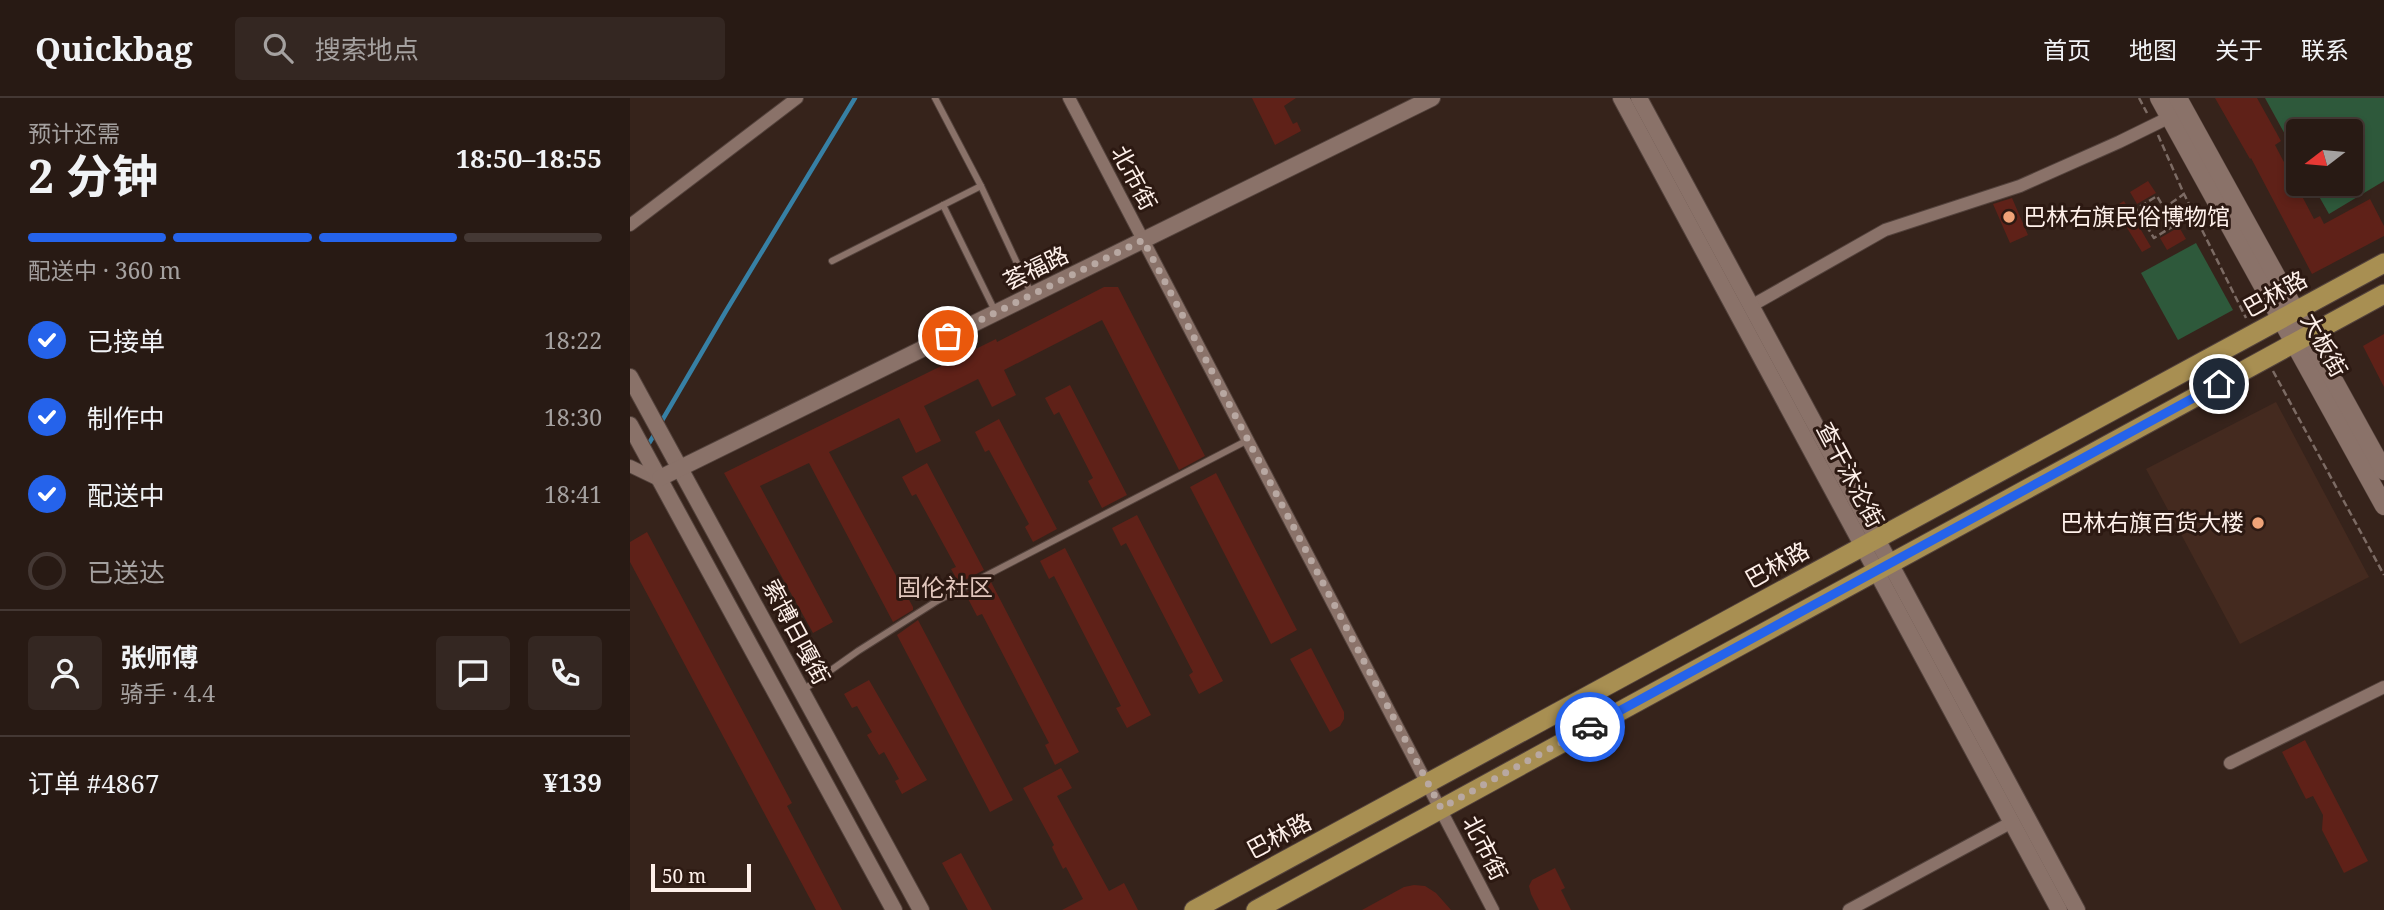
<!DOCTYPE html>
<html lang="zh">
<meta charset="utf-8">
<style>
body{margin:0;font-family:"Noto Serif","Noto Sans SC",serif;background:#342722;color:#f1f3f6;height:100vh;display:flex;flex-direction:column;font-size:26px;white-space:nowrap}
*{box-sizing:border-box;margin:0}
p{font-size:23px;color:#a5a1a0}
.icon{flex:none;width:38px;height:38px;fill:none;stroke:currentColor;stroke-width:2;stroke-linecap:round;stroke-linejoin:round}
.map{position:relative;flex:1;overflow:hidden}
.panel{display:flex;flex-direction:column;background:#281a14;width:630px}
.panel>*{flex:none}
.needle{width:46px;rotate:254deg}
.tools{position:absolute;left:1656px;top:21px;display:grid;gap:14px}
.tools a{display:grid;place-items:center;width:77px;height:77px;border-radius:7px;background:#281a14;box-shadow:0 4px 10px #0003,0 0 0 2px #443834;font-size:35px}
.scale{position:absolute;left:21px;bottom:18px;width:100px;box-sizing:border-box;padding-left:7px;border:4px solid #fef0ea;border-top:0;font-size:19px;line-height:24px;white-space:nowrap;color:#fef0ea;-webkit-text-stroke:5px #2c1912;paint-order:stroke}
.pin{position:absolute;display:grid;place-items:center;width:60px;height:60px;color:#fff;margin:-30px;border:4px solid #fff;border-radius:50%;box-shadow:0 2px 7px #0007}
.courier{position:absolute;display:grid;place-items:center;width:70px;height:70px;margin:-35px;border:5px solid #2563eb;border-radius:50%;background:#fff;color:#222;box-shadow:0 2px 9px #0007}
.summary em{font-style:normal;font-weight:700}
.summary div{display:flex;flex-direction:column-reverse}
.summary{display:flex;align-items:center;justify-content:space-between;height:119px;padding:0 28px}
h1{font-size:46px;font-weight:700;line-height:52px}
.bar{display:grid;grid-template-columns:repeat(4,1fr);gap:10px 7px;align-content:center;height:84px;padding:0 28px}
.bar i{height:9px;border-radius:5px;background:#443834}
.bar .selected{background:#2563eb}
.bar p{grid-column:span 4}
.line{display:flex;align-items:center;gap:18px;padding:0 28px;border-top:2px solid #443834}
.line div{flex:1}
.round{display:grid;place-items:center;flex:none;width:74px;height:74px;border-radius:7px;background:#342722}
ol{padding:0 28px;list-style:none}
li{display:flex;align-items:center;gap:21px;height:77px}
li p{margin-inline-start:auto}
li .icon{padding:7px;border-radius:50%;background:#2563eb;color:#fff;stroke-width:4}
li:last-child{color:#a5a1a0}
li i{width:38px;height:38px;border:4px solid #443834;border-radius:50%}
header{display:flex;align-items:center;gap:42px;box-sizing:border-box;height:98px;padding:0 35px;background:#281a14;border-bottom:2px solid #443834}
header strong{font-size:33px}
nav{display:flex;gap:38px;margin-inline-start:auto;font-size:24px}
.search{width:490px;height:63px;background:#342722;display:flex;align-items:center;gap:18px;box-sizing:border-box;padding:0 24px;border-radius:7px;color:#a5a1a0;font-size:26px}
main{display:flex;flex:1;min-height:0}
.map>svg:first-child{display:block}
</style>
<header>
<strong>Quickbag</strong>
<div class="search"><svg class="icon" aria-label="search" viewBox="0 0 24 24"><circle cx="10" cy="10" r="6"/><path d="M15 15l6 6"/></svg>搜索地点</div>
<nav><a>首页</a><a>地图</a><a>关于</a><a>联系</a></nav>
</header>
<main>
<section class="panel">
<div class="summary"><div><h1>2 分钟</h1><p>预计还需</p></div><em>18:50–18:55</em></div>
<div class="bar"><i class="selected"></i><i class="selected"></i><i class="selected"></i><i></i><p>配送中 · 360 m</p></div>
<ol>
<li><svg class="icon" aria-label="check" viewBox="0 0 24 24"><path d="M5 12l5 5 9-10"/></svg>已接单<p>18:22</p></li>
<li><svg class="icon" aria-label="check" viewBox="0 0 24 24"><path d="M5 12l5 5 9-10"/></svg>制作中<p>18:30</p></li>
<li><svg class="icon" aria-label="check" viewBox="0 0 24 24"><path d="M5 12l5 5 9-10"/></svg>配送中<p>18:41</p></li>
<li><i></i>已送达</li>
</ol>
<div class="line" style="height:126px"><a class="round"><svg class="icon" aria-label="person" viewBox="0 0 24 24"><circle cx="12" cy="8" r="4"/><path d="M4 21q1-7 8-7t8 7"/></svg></a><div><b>张师傅</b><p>骑手 · 4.4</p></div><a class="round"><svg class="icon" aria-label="chat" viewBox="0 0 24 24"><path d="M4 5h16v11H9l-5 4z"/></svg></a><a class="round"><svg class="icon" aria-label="phone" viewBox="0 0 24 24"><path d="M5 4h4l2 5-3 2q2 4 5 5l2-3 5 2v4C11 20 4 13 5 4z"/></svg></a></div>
<div class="line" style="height:91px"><div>订单 #4867</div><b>¥139</b></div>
</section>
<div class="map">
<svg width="1754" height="812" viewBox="0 0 1754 812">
<rect width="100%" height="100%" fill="#36231b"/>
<path fill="#442a1f" d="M 1646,304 L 1739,479 L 1610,546 L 1516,371 Z"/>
<g fill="#2e593b">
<path d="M 1635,0 L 1754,0 L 1754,83 L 1699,116 L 1682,86 L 1720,86 L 1720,33 L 1668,33 L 1668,60 Z"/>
<path d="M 1566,145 L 1603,212 L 1548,242 L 1511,175 Z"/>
</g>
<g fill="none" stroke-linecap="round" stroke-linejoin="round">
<g stroke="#3780a5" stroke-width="4.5">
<path d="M 30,326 L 96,213 L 225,0"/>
<path d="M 16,350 L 26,334"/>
</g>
</g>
<g fill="#5f2118">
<path d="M 622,0 L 666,0 L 654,8 L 663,26 L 667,24 L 671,33 L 645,47 Z"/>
<path d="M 1585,0 L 1627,0 L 1651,43 L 1645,47 L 1684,121 L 1690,118 L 1694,126 L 1740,101 L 1754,128 L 1754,138 L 1682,176 L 1621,60 L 1620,61 Z"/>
<path d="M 1518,83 L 1526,95 L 1507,106 L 1500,94 Z"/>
<path d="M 1382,100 L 1398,137 L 1380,145 L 1363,106 Z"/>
<path d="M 1494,103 L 1521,149 L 1512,154 L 1484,109 Z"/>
<path d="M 1549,129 L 1556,141 L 1537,152 L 1530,140 Z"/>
<path d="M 474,189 L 488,189 L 575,358 L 549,372 L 472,222 L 374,272 L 386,297 L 362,309 L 348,281 L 294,308 L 311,343 L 286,355 L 269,320 L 199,354 L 283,509 L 283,512 L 263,524 L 179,365 L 130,388 L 203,524 L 183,535 L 94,375 L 366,241 L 367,244 Z"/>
<path d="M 1754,236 L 1754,289 L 1733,248 Z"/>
<path d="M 440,287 L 497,397 L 472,410 L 458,383 L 463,380 L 429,314 L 424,317 L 415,300 Z"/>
<path d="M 369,321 L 427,431 L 403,444 L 395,429 L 399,426 L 359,352 L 355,354 L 345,334 Z"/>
<path d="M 297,365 L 354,472 L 329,485 L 321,471 L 326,469 L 286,396 L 282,398 L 272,379 Z"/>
<path d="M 586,375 L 667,532 L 641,546 L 560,389 Z"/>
<path d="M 507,417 L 593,583 L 569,596 L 559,577 L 563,574 L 496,445 L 491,448 L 482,430 Z"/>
<path d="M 17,434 L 162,705 L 157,708 L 212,812 L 186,812 L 0,464 L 0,444 Z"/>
<path d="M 435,450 L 521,617 L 497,630 L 486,610 L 491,608 L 424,478 L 419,481 L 410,463 Z"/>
<path d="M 360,482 L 449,654 L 425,667 L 415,647 L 419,645 L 352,516 L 347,518 L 335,495 Z"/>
<path d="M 288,522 L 383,702 L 360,714 L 267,537 Z"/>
<path d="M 681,550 L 714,614 L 714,621 L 710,628 L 700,634 L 660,561 Z"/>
<path d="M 239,582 L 297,682 L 272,696 L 265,683 L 269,681 L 254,654 L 249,657 L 237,637 L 242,634 L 227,608 L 222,610 L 214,596 Z"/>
<path d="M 1675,642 L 1738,763 L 1714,775 L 1692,732 L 1693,717 L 1683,698 L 1676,701 L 1652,654 Z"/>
<path d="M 431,670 L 442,690 L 427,698 L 479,793 L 494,785 L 508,812 L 432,812 L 453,801 L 436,769 L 433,771 L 422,749 L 424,747 L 393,690 Z"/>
<path d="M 331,755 L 362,812 L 338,812 L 312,765 Z"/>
<path d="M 925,770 L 935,790 L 931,792 L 941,812 L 909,812 L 901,796 L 899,788 L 902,782 Z"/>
<path d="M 784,787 L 795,788 L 806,795 L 821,812 L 732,812 L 774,789 Z"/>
</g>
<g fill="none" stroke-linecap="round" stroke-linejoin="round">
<defs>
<g id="service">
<path d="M 305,0 L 351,88 L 401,195"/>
<path d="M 313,107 L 365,213"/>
<path d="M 202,163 L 351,88"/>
<path d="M 173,592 L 228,553 L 307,503 L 618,342"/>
</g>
<g id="minor">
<path d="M 439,0 L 863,812"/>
<path d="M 0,127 L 167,0"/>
<path d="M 1121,208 L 1255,132 L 1390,88 L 1489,44 L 1540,19"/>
<path d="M 0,368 L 27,381 L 30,380"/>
<path d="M 1600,665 L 1754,589"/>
<path d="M 1219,812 L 1382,724"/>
</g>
<g id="tertiary">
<path d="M 991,0 L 1429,812"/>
<path d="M 1009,0 L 1447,812"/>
<path d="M 0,279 L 291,812"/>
<path d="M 0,327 L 264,812"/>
<path d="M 30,380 L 802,0"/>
</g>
<g id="secondary">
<path d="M 1529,0 L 1754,408"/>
<path d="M 1548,0 L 1754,373"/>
</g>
<g id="primary">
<path d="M 564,812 L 1754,165"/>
<path d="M 626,812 L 1754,196"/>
</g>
</defs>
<use href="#service" stroke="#53423c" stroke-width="8"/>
<use href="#minor" stroke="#53423c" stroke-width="14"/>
<use href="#tertiary" stroke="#53423c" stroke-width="18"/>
<use href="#secondary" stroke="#53423c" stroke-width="19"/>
<use href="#primary" stroke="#53423c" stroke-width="21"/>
<g stroke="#7c6b64" stroke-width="2.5" stroke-dasharray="7 3.5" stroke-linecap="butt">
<path d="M 1509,0 L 1517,15"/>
<path d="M 1528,37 L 1554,96 L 1616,220"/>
<path d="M 1534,110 L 1545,127 L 1524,140 L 1506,111 L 1527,98 L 1534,110 L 1554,96"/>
<path d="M 1643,273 L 1754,477"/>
</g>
<use href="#service" stroke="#8a7269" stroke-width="6"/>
<use href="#minor" stroke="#8a7269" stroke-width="12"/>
<use href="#tertiary" stroke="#8a7269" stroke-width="16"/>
<use href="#secondary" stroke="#8a7269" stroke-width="18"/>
<use href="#primary" stroke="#a88f52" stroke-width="19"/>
</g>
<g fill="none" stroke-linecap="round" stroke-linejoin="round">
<path stroke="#b8a8a2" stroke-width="7" stroke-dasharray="0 12.6" d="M 318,238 L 513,142 L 811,710 L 960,629"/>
<path stroke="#2563eb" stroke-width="9" d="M 960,629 L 1589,286"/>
</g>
<g fill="#efa378" stroke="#2c1912" stroke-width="2.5">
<circle cx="1379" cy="119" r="7"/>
<circle cx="1628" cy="425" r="7"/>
</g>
<g text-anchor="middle" stroke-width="6" stroke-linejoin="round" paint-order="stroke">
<g font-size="23" fill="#fef0ea" stroke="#2c1912">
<text transform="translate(504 80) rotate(62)" y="8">北市街</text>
<text transform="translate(406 170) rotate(-26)" y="8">荟福路</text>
<text transform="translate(1645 196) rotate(-29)" y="8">巴林路</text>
<text transform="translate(1694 247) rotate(61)" y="8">大板街</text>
<text transform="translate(1220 377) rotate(62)" y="8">查干沐沦街</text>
<text transform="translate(1147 467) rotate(-29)" y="8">巴林路</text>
<text transform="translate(166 534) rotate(62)" y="8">索博日嘎街</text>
<text transform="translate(649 738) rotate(-28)" y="8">巴林路</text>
<text transform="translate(855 750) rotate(63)" y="8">北市街</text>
</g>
<g font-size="23" fill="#fef0ea" stroke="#2c1912" text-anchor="start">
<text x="1393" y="127">巴林右旗民俗博物馆</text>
<text x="1614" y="433" text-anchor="end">巴林右旗百货大楼</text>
</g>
<g font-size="24" fill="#e1c6bc" stroke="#2c1912">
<text x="315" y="498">固伦社区</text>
</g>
</g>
</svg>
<div class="tools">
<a><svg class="needle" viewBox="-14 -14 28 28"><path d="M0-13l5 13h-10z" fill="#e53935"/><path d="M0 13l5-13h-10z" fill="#a5a1a0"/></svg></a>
</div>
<div class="scale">50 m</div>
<div class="pin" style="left:318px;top:238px;background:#ea580c"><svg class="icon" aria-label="bag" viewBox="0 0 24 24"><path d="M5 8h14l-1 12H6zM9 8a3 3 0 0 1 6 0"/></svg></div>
<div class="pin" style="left:1589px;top:286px;background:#1f2937"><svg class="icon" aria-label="home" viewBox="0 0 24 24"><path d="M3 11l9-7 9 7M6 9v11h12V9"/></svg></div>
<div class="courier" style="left:960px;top:629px"><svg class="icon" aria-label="car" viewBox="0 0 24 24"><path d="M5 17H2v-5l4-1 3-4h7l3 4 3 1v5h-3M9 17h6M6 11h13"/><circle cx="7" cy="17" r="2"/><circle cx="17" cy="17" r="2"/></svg></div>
</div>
</main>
